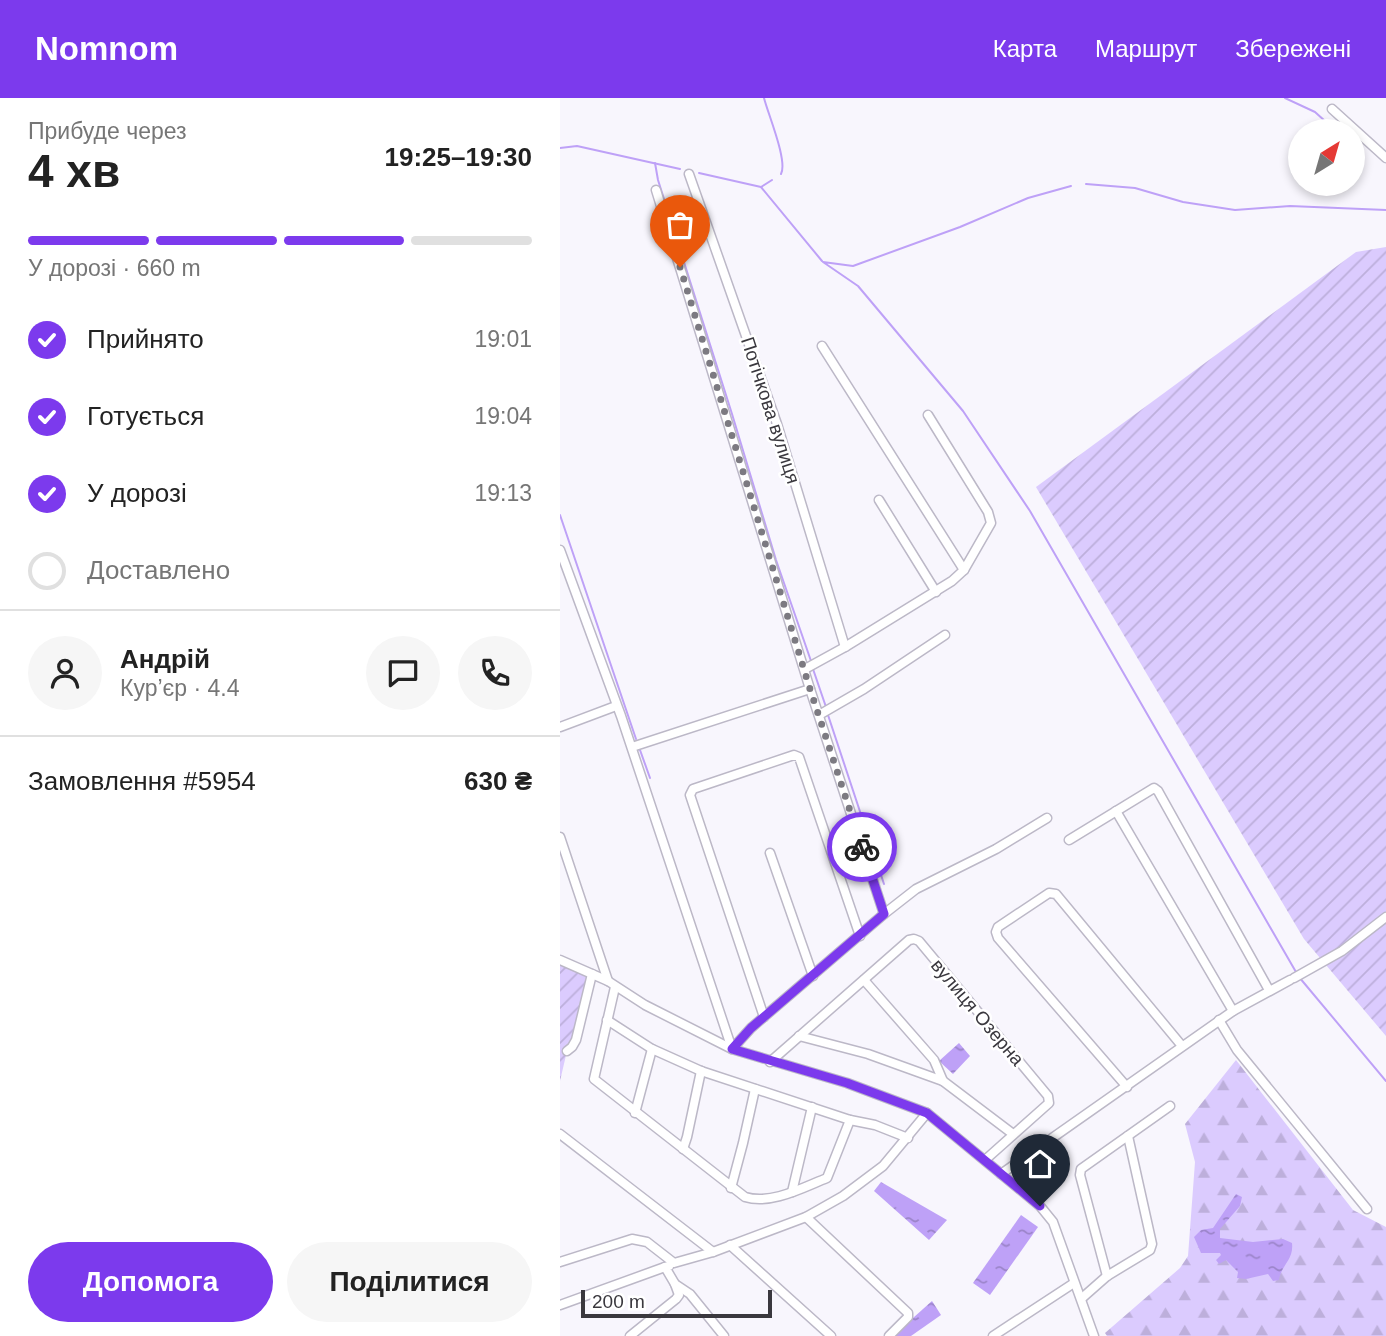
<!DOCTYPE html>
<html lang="uk">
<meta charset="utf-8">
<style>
body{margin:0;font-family:Arial,sans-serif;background:#f6f6f6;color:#222;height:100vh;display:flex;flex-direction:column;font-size:26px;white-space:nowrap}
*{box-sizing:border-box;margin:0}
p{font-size:23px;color:#767676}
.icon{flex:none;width:38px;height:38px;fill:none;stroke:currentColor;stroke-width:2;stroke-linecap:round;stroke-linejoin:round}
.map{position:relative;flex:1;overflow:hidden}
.sheet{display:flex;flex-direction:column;background:#fff;width:560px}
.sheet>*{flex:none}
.needle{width:46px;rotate:37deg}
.buttons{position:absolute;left:728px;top:21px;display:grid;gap:14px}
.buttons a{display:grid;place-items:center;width:77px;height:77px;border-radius:50%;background:#fff;box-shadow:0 4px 10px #0003;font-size:35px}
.scale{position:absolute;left:21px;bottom:18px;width:191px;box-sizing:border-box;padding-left:7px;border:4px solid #3a383e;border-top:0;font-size:19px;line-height:24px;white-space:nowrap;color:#3a383e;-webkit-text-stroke:5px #fff;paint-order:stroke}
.pin{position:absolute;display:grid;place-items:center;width:60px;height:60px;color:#fff;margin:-72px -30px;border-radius:50% 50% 50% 0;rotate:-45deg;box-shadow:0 0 7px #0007}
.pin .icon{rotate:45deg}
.courier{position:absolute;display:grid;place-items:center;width:70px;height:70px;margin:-35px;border:5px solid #7c3aed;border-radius:50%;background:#fff;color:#222;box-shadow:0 2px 9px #0007}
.head em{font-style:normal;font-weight:700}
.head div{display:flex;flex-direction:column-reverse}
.head{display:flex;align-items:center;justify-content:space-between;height:119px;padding:0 28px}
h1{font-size:46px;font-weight:700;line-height:52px}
.bar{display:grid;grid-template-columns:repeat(4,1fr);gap:10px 7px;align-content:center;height:84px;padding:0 28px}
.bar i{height:9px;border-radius:5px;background:#e0e0e0}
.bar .on{background:#7c3aed}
.bar p{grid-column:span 4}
.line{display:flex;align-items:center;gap:18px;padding:0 28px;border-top:2px solid #e0e0e0}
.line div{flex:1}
.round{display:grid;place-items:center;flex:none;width:74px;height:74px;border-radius:37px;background:#f6f6f6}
ol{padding:0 28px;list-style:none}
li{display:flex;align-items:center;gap:21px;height:77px}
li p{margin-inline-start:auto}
li .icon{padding:7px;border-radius:50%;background:#7c3aed;color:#fff;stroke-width:4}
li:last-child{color:#767676}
li i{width:38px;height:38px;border:4px solid #e0e0e0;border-radius:50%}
.primary-button{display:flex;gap:14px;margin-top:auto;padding:14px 28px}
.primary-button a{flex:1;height:80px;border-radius:42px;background:#7c3aed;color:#fff;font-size:28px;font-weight:700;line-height:80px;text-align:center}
.primary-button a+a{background:#f6f6f6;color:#222}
header{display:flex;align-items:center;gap:42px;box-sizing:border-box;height:98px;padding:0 35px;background:#7c3aed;color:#fff}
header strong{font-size:33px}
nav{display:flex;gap:38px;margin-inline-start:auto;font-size:24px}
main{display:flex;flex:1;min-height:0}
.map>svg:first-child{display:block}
</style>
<header>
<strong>Nomnom</strong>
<nav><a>Карта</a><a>Маршрут</a><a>Збережені</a></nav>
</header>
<main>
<section class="sheet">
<div class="head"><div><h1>4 хв</h1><p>Прибуде через</p></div><em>19:25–19:30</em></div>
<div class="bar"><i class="on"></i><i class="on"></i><i class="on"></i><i></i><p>У дорозі · 660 m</p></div>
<ol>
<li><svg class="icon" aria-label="check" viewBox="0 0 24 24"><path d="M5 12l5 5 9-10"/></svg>Прийнято<p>19:01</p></li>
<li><svg class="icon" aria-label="check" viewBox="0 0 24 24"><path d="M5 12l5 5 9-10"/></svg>Готується<p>19:04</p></li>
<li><svg class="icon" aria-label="check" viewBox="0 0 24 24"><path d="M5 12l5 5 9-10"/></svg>У дорозі<p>19:13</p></li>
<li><i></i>Доставлено</li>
</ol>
<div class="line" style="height:126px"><a class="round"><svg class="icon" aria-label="person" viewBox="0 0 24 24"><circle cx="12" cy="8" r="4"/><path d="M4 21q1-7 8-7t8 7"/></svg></a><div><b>Андрій</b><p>Кур’єр · 4.4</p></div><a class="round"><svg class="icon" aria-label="chat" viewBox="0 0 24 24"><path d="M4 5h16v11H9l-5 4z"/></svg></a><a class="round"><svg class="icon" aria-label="phone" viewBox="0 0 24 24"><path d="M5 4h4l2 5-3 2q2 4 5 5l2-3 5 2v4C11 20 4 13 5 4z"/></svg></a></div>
<div class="line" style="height:91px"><div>Замовлення #5954</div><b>630 ₴</b></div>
<div class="primary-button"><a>Допомога</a><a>Поділитися</a></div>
</section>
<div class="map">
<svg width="826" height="1238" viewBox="0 0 826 1238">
<defs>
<pattern id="forest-firs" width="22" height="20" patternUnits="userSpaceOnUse" patternTransform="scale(1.75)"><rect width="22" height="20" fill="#dbcbfe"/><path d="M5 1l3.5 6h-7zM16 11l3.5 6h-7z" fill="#bdafdb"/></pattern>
<pattern id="garden-furrows" width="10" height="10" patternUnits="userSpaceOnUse" patternTransform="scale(1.75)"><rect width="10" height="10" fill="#dbcbfe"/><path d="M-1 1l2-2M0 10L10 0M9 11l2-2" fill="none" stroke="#bdafdb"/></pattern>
<pattern id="water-ripples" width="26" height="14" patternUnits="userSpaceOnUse" patternTransform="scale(1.75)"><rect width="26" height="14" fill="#bea1f7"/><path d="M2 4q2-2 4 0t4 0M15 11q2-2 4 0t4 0" fill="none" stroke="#9b84c9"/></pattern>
</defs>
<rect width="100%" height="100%" fill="#f8f6fd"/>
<path fill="url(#forest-firs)" d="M 676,962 L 793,1112 L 826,1129 L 826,1238 L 547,1238 L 545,1235 L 620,1170 L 628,1158 L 635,1064 L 625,1026 Z"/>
<g fill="url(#garden-furrows)">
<path d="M 826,149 L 826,938 L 744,841 L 476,389 L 796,154 Z"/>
<path d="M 0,865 L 32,876 L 13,945 L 7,953 L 0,983 Z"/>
</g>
<g fill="url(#water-ripples)">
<path d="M 399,945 L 410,958 L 393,976 L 379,963 Z"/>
<path d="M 321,1084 L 387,1122 L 369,1142 L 314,1093 Z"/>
<path d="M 676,1096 L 682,1099 L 680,1108 L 660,1131 L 660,1140 L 693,1144 L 723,1141 L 732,1145 C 734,1162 721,1167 719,1182 L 713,1183 L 708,1176 L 686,1181 L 677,1180 L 678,1174 L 666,1162 L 659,1166 L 656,1162 L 661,1157 L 660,1155 L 641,1155 L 634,1139 L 641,1132 L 653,1130 Z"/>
<path d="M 461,1117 L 478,1129 L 430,1197 L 413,1185 Z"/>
<path d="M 372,1203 L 381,1217 L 351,1238 L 337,1238 L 335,1236 Z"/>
</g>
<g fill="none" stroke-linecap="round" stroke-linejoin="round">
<g stroke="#bea1f7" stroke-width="2">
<path d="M 204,0 C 208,16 228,63 221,76"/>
<path d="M 725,0 L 755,14 L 776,33"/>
<path d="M 0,50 L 17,48 L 120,71"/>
<path d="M 95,65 L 98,82 L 172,316 L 216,462 L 251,563"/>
<path d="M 139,75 L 201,89 L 262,163"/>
<path d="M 526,86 L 575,90 L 623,104 L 675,112 L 730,108 L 826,112"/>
<path d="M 511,88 L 468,100 L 400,129 L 293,168 L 263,164 L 298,188 L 403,313 L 470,413 L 736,874"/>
<path d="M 201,89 L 212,82"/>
<path d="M 0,417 L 76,641"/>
<path d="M 253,571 L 266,609"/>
<path d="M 268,617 L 324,786"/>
<path d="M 80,652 L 90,680"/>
<path d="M 739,879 L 826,983"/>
</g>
<defs>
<g id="street">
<path d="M 772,11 L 826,60"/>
<path d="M 129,76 L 217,326 L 285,549"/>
<path d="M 96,92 L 250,591 L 324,816"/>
<path d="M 262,248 L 404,472"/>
<path d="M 319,402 L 376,494"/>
<path d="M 0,452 L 61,618 L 172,951 L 191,930 L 324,816 L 356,791 L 436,751 L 487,720"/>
<path d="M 245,571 L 285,549 L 392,483 L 404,472 L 431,425 L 428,414 L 368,317"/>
<path d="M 259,617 L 304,591 L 385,537"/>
<path d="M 0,629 L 56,608"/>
<path d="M 72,649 L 250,591"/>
<path d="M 556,713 L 673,913"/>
<path d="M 0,739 L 48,883"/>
<path d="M 509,742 L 594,690 L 598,693 L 709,892"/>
<path d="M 210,755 L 253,878"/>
<path d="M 0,862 L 48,883 L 85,907 L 172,951 L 287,985 L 367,1015 L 480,1108 L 493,1124 L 534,1238"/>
<path d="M 734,880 L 782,853 L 826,819"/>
<path d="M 304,882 L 374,962 L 383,983 L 453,1036"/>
<path d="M 55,889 L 34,981 L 185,1099 C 211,1107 242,1090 267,1080 L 290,1022"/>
<path d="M 204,919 L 130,697 L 133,691 L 234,657 L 239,659 L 300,838"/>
<path d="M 47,922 L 92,951 L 141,973 L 290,1022 L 315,1027 L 348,1040"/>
<path d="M 659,922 L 677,952 L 807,1111"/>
<path d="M 239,938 L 308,956 L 383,983"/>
<path d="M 7,953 L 12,949 L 16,942 L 32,876"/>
<path d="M 210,964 L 349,842 L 354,841 L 359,843 L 488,998 L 489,1005 L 425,1062"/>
<path d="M 567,989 L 438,840 L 436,834 L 438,829 L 489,795 L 496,796 L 622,948"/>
<path d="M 75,1015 L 92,951"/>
<path d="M 0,1036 L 153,1154"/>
<path d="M 123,1051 L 127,1039 L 141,973"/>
<path d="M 441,1076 L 673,913 L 730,882"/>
<path d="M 171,1090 L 183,1045 L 195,991"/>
<path d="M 232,1094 L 252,1009"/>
<path d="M 246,1119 L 348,1215 L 348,1219 L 329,1238"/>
<path d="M 170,1147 L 271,1238"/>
<path d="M 0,1164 L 72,1141 L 87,1144 L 114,1165 L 153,1154 L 246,1119 L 283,1098 L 323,1068 L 367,1015"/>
<path d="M 109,1168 L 105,1169 L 115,1186 L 130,1196 L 164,1238"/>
<path d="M 547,1178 L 520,1077 L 521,1071 L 610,1008"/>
<path d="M 522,1200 L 547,1178 L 590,1152 L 592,1146 L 568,1038"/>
<path d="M 0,1207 L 105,1169"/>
<path d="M 70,1238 L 116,1201 L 119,1197 L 115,1186"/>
<path d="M 433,1238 L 514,1185"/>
</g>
</defs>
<use href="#street" stroke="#bcb8c7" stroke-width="11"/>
<use href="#street" stroke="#fff" stroke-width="8"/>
</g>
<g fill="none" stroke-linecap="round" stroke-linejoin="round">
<path stroke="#7c7a81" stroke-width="7" stroke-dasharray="0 12.6" d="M 120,169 L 250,591 L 302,749"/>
<path stroke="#7c3aed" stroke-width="9" d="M 302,749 L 324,816 L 191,930 L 172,951 L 287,985 L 367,1015 L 480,1108"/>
</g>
<g text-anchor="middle" stroke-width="5" stroke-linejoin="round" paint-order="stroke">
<g font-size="19" fill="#3a383e" stroke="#fff">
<text transform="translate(211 312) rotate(72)" y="7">Потічкова вулиця</text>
<text transform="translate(418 914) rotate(50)" y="7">вулиця Озерна</text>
</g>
</g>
</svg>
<div class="buttons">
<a><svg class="needle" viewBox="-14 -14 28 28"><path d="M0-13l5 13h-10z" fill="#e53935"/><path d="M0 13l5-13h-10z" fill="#767676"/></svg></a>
</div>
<div class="scale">200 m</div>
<div class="pin" style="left:120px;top:169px;background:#ea580c"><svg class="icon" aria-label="bag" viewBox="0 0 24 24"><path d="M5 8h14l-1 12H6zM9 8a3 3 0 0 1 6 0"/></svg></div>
<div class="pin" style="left:480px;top:1108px;background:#1f2937"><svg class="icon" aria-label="home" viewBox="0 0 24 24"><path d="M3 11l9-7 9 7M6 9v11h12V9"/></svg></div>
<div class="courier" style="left:302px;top:749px"><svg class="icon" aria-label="bike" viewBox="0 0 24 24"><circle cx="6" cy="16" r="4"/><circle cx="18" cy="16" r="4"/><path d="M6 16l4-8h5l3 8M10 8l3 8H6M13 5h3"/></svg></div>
</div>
</main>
